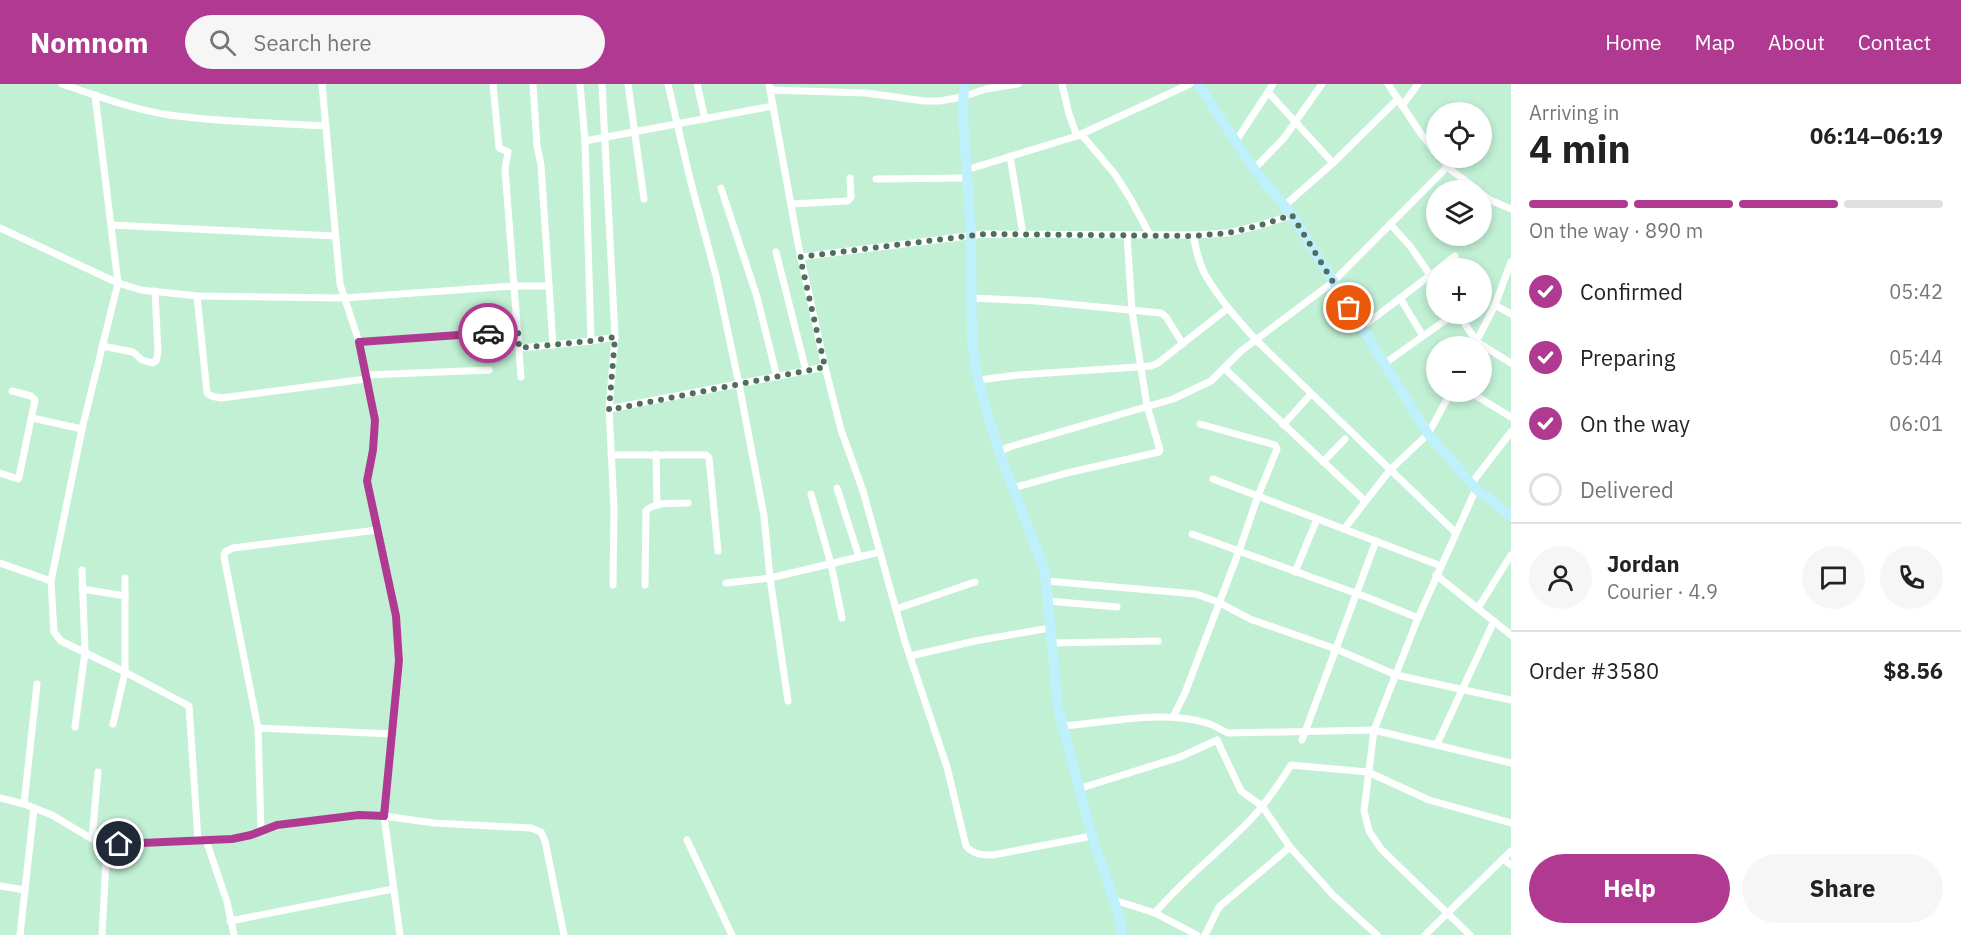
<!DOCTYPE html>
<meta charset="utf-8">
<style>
body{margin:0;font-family:"IBM Plex Sans",sans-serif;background:#f6f6f6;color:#222;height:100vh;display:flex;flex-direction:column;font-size:22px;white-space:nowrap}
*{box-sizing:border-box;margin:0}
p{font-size:20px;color:#767676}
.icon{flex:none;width:33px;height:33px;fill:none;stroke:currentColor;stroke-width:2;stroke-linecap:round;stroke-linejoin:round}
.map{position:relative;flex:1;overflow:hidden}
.drawer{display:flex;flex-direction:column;background:#fff;width:450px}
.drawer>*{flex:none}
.buttons{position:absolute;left:1426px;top:18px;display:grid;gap:12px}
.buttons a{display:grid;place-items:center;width:66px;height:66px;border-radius:50%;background:#fff;box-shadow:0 3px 9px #0003;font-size:30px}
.pin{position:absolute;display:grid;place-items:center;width:51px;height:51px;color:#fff;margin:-26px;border:3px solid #fff;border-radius:50%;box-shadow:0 2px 6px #0007}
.courier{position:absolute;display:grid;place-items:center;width:60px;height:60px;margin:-30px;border:4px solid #b03a91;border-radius:50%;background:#fff;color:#222;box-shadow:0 2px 8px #0007}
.overview em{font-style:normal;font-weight:700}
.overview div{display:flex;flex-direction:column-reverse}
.overview{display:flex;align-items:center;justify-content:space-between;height:102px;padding:0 18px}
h1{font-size:39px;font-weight:700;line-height:45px}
.bar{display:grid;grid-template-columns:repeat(4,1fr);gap:9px 6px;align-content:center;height:72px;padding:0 18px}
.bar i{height:8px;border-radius:4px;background:#e0e0e0}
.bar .selected{background:#b03a91}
.bar p{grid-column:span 4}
.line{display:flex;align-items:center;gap:15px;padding:0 18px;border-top:2px solid #e0e0e0}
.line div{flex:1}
.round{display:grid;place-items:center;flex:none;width:63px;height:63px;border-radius:32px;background:#f6f6f6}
ol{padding:0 18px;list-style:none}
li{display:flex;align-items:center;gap:18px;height:66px}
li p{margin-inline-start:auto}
li .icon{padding:6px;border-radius:50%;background:#b03a91;color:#fff;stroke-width:4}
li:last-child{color:#767676}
li i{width:33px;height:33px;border:3px solid #e0e0e0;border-radius:50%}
.button{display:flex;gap:12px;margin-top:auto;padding:12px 18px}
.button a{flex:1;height:69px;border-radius:36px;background:#b03a91;color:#fff;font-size:24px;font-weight:700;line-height:69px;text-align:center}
.button a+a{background:#f6f6f6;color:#222}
header{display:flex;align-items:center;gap:36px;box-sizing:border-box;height:84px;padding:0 30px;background:#b03a91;color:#fff}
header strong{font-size:28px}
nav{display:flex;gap:33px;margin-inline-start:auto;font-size:21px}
.search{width:420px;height:54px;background:#f6f6f6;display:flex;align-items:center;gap:15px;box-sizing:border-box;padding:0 21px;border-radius:33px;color:#767676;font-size:22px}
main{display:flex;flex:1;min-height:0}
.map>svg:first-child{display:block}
</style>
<header>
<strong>Nomnom</strong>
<div class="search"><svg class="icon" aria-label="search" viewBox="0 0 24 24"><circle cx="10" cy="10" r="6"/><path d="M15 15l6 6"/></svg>Search here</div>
<nav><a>Home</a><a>Map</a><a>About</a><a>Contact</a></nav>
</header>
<main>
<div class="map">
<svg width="1511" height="851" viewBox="0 0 1511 851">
<rect width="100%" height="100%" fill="#c1f0d5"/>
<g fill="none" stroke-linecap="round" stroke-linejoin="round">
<g stroke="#fff" stroke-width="7">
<path d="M 62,0 C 94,11 135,26 169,31 C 220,38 274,39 326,42"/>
<path d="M 322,0 L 340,200 L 359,258 L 375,336 L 373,366 L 367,397 L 396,532 L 400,577 L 384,732 L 400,851"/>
<path d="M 493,0 L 499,64 L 508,68 L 505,85 L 521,293"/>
<path d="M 533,0 L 537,62 L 541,81 L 553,261"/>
<path d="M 580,0 L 585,57 L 591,257"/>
<path d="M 602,0 L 615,253 L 609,325 L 614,424 L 613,501"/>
<path d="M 628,0 L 644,115"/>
<path d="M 668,0 L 690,95 L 716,192 L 739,300 L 764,432 L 770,494 L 788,617"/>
<path d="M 697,0 L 705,35"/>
<path d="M 769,0 L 799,165 L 825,283 L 841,346 L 863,407 L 905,558 L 947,683 L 966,762 C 974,771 982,771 993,771 L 1092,752"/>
<path d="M 1062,0 L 1069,30 L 1077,52"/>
<path d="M 1388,0 L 1421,50 L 1437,69"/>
<path d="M 770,6 L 866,9 L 924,17 L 940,17 L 962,13 L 986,5 L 1018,0"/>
<path d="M 1268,8 L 1273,0"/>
<path d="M 95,11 L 118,199 L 82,345 L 51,497 L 54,548 L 61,557 L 125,588 L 189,622 L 198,756"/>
<path d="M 1402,22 L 1418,0"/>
<path d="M 1081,50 L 1114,89 L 1130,114 L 1150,151"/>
<path d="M 585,57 L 773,22"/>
<path d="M 1236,57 L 1268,8 L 1333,79"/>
<path d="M 1010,72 L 1023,150"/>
<path d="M 1441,74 L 1451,86 L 1478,106"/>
<path d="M 1254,85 L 1284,54 L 1322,0"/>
<path d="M 966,86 L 1077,52 L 1190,0"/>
<path d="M 876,95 L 967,94"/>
<path d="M 721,104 L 757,213 L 777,293"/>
<path d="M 1482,110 L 1490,116 L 1511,125"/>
<path d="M 791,120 L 848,117 L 851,113 L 850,94"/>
<path d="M 1284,122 L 1333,79 L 1398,15"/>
<path d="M 1390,140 L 1410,162 L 1437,201"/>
<path d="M 111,141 L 335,152"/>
<path d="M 0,144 L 118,199 L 141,206 L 197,212 L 344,214 L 514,202 L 549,202"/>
<path d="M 1193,151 C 1196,165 1199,180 1206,192 C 1220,216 1238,236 1256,256 L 1456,449"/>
<path d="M 776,168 L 806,287"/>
<path d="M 800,173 L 984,150 L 1193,151 L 1228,149 L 1261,141 L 1292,131"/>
<path d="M 1439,184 L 1455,172"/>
<path d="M 197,212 L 207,309 L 211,312 L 221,314 L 366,295"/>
<path d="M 972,214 L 1037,217 L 1161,229 L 1166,233 L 1183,260"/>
<path d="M 1400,214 L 1423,252"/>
<path d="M 1495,221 L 1511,230"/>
<path d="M 1458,230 L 1477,258 L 1511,279"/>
<path d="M 1361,244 L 1437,186"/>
<path d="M 359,258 L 518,247"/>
<path d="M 102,262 L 133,268 L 142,276 L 152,279 L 156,277 L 158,268 L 155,207"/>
<path d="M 1474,262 L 1495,221 L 1511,178"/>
<path d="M 520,264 L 591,257 L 615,253"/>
<path d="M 1384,280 L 1454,230"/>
<path d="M 1224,284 L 1365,417"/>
<path d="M 366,291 L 489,286"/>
<path d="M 978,296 L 1018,291 L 1151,282 L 1158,279 L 1228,224"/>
<path d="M 1470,308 L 1511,333"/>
<path d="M 609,325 L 825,283"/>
<path d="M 32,334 L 82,345"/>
<path d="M 1283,341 L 1311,310"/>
<path d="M 999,368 L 1009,363 L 1173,315 L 1211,297 L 1241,267 L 1333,198 L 1448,82"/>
<path d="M 656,370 L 657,421"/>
<path d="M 611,371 L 706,371 L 709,374 L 718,467"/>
<path d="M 1323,378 L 1345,355"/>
<path d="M 0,389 L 18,395 L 19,393 L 35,316 L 31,312 L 12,307"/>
<path d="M 1213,395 L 1441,482"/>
<path d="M 1471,400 L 1511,348"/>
<path d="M 837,404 L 859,473"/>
<path d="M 1013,404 L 1067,389 L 1159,368 L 1160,366 L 1147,322 L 1132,227 L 1127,151"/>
<path d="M 811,410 L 831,480 L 842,534"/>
<path d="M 1344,445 L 1390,386 L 1428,350 L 1451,308"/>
<path d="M 1192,450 L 1239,467 L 1258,412 L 1277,365 L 1275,361 L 1200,340"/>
<path d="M 0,479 L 51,497"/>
<path d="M 1295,488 L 1317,435"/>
<path d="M 1436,491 L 1511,551"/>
<path d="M 1046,497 L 1196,510 L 1218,518 L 1250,535 L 1336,565 L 1396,591 L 1511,616"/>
<path d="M 726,499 L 770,494 L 880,468"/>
<path d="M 645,501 L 646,427 C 655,417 675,420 688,419"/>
<path d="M 82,505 L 125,512"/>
<path d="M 1048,517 L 1117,523"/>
<path d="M 1478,524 L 1511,471"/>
<path d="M 896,525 L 975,498"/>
<path d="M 1051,559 L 1158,557"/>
<path d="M 910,572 L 975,557 L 1050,544"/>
<path d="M 1173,633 L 1185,609 L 1239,467 L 1369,514 L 1418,534"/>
<path d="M 113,640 L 125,588 L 125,494"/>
<path d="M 1062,642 C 1109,639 1160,625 1207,639 C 1214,641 1221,646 1228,649 L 1374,646 L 1511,679"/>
<path d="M 75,643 L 85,568 L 82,486"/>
<path d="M 258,644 L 224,473 L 225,468 L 233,464 L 377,446"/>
<path d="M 1302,656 L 1376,457"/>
<path d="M 1437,660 L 1494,537"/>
<path d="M 1078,705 L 1180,673 L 1217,656 L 1241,707 L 1262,722 L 1290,763 L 1333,811 L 1377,851"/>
<path d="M 0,714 L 24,720 L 52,731 L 92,755 L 119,760 L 232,755 L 251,751 L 277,741 L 359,731 L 384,732 L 434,739 L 531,744 L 541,748 L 545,757 L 564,851"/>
<path d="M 24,720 L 37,600"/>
<path d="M 261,747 L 258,644 L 392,650"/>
<path d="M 92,755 L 98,688"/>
<path d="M 206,756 L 227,818 L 234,851"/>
<path d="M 687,756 L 732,851"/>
<path d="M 1504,776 L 1511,781"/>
<path d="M 0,802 L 25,806"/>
<path d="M 1114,816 L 1155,829 C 1184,794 1221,767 1252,734 C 1267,718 1279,700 1291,681 L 1368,688 L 1429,716 L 1511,739"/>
<path d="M 1155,829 L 1197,851"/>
<path d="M 230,837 L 393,805"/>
<path d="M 20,851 L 34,724"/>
<path d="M 102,851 L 107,758"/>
<path d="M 1205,851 L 1219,823 L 1290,763"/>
<path d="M 1425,851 L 1511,767"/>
<path d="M 1470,851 L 1381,765 L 1369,747 L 1364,727 L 1374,646 L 1418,534 L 1476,405"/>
</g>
<g stroke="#bff1fd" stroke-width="10">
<path d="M 964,0 L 963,30 L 971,151 L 972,256 L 978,296 L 999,368 L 1043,482 L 1046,497 L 1058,625 L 1092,752 L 1119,832 L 1122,851"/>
<path d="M 1198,0 L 1254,85 L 1292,131 L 1428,350 L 1476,405 L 1511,432"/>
</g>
</g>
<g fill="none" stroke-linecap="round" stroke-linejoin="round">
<path stroke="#516d5d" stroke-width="6" stroke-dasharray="0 10.8" d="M 488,249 L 518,247 L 519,264 L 591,257 L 615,253 L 609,326 L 825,283 L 800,173 L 984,150 L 1193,152 L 1228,149 L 1261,141 L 1292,131 L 1349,224"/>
<path stroke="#b03a91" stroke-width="8" d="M 119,760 L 232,755 L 251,751 L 277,741 L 359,731 L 384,732 L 399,577 L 396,532 L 367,397 L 373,366 L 375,336 L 359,258 L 488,249"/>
</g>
</svg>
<div class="buttons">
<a><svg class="icon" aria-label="locate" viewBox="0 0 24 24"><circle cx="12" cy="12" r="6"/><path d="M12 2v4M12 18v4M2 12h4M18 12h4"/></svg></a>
<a><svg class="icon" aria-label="layers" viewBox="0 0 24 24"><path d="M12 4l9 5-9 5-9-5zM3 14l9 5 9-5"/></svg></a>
<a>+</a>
<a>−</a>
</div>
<div class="pin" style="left:1349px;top:224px;background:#ea580c"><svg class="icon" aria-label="bag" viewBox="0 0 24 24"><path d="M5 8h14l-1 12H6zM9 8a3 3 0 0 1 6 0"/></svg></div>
<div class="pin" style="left:119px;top:760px;background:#1f2937"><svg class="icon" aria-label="home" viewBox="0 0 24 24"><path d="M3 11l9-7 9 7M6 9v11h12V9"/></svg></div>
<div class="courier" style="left:488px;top:249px"><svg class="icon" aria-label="car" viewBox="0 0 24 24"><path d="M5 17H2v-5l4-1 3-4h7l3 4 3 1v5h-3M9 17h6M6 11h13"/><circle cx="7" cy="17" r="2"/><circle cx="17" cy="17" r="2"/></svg></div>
</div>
<section class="drawer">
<div class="overview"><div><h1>4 min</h1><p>Arriving in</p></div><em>06:14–06:19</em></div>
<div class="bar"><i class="selected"></i><i class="selected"></i><i class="selected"></i><i></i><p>On the way · 890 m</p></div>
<ol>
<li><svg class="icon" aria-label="check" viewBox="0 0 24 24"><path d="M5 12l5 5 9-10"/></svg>Confirmed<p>05:42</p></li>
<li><svg class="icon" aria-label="check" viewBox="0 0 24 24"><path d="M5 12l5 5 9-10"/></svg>Preparing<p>05:44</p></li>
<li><svg class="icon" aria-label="check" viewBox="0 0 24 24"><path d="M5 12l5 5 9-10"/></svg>On the way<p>06:01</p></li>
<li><i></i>Delivered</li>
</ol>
<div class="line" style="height:108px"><a class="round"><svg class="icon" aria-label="person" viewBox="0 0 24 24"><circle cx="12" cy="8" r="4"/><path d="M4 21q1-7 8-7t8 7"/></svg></a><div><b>Jordan</b><p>Courier · 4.9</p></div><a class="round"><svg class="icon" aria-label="chat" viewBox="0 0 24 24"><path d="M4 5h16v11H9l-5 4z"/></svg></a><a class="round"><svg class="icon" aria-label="phone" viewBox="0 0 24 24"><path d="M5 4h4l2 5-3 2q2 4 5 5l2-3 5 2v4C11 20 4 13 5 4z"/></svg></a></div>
<div class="line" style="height:78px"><div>Order #3580</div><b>$8.56</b></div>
<div class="button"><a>Help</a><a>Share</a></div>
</section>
</main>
